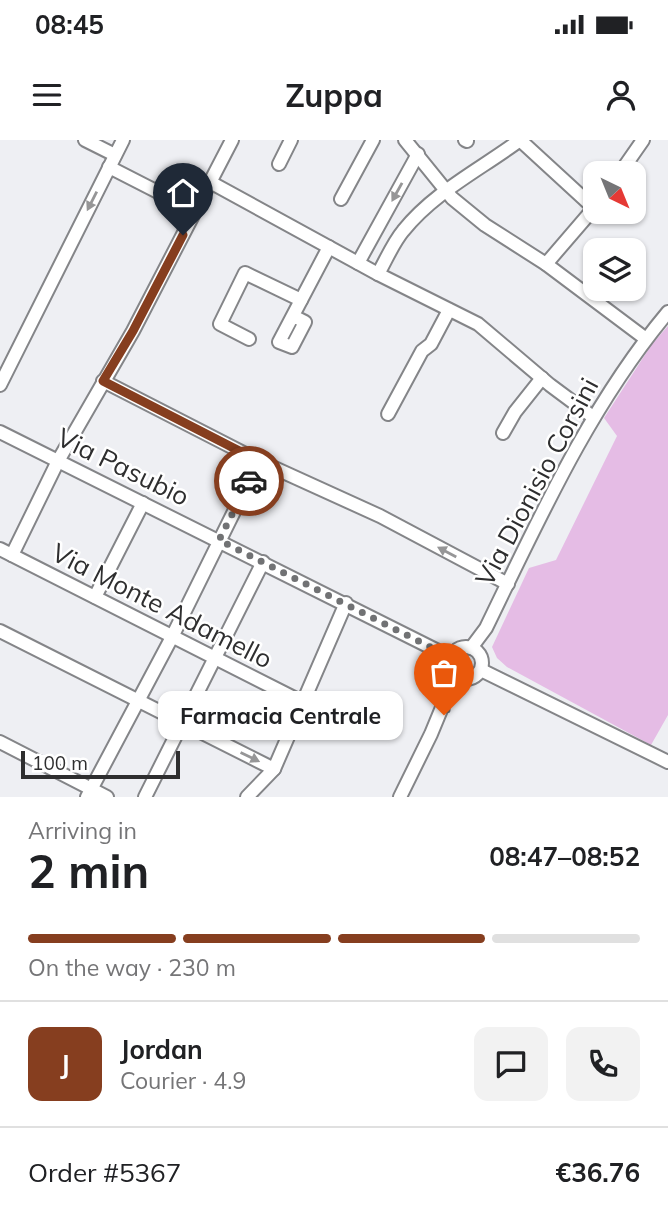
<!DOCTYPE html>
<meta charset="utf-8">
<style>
body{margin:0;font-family:Mulish,sans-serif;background:#f2f2f2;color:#202124;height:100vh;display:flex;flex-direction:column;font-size:26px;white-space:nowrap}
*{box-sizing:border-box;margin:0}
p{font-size:23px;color:#757577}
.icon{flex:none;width:38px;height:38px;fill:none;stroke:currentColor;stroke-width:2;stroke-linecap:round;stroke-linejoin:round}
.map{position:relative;height:657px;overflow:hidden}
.details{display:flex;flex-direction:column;background:#fff;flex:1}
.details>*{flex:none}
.needle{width:46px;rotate:137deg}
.buttons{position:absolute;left:583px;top:21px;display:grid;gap:14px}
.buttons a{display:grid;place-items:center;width:63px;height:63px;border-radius:14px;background:#fff;box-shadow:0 2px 5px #0004;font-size:35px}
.scale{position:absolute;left:21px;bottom:18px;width:159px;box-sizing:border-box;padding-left:7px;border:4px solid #2e2e2f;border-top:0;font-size:19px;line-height:24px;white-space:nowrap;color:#2e2e2f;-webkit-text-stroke:5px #fff;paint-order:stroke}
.pin{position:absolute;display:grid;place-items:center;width:60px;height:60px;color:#fff;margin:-72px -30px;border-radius:50% 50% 50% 0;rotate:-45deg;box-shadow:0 0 7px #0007}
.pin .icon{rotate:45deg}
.courier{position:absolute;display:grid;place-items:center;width:70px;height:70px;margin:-35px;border:5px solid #863e1f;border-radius:50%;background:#fff;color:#222;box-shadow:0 2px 9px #0007}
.bubble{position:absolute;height:49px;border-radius:14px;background:#fff;box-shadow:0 2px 5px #0004;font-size:23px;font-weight:700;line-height:49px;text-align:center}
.summary em{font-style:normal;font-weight:700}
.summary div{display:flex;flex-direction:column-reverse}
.summary{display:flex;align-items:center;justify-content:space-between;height:119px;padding:0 28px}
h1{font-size:46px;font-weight:700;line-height:52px}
.bar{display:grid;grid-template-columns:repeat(4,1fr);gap:10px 7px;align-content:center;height:84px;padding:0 28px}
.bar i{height:9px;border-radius:5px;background:#e0e0e0}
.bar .active{background:#863e1f}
.bar p{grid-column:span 4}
.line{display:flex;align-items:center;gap:18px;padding:0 28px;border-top:2px solid #e0e0e0}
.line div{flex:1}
.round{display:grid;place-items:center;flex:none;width:74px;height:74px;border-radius:14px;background:#f2f2f2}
.status{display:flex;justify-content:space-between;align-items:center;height:49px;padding:0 35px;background:#fff;direction:ltr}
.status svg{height:19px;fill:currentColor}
header{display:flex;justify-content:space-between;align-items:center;height:91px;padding:0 28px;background:#fff;font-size:32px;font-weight:700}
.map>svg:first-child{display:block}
</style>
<div class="status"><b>08:45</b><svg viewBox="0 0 49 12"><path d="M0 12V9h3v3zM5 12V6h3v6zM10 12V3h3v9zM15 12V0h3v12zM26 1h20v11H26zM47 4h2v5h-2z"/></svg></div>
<header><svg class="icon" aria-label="menu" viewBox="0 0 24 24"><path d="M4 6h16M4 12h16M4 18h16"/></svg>Zuppa<svg class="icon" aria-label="person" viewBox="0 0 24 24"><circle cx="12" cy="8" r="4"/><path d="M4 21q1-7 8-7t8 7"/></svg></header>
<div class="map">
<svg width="668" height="657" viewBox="0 0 668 657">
<rect width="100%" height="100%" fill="#eeeff3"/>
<path fill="#e5bce5" d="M 668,186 L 668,575 L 651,605 L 507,527 L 497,518 L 492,507 L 529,428 L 556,420 L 617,296 L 604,278 L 652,204 Z"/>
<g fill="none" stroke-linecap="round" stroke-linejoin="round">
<defs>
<g id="minor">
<path d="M 85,0 L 115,15"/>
<path d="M 405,0 L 452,58 L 485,85 L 546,124 L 646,199"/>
<path d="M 465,0 L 467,1"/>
<path d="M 520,0 L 594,68"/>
<path d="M 279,24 L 291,0"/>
<path d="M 109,27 L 195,71"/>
<path d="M 620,33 L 643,0"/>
<path d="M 210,42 L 378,134 L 478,184 L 550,245 L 593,277"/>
<path d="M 341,59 L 373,0"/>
<path d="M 358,123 L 418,14"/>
<path d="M 546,124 L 595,67"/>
<path d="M 378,134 C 386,120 393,103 403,91 C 434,52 481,29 520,0"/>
<path d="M 293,176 L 305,182 L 292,207 L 279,202 L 329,107"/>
<path d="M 249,199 L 220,184 L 245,133 L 301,160"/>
<path d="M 103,241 L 259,321 L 380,376 L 508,444"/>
<path d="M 0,245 L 123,0"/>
<path d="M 388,274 L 422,211 L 431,204 L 449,170"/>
<path d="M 0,292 L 450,517"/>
<path d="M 503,293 L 515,272 L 542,238"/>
<path d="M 0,409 L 304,563"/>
<path d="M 12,415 L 58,321 L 133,191 L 232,0"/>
<path d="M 95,457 L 143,363"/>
<path d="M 0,491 L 274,629"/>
<circle cx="466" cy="523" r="16"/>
<path d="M 471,508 L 486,488 C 539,379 590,265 668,172"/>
<path d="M 481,530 L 668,622"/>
<path d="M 0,602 L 107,657"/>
<path d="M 87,657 L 172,497 L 259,321"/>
<path d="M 145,657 L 263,422"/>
<path d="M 247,657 L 274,629 L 346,463"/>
<path d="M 400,657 L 431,594 L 455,536"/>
</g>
</defs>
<use href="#minor" stroke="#848588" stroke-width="16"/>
<use href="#minor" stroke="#fff" stroke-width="12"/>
</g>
<defs><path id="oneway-solid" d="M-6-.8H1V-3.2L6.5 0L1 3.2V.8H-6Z" transform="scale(1.75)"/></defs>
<g fill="#969697">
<use href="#oneway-solid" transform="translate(397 52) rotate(119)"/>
<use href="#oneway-solid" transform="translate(92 61) rotate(117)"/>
<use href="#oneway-solid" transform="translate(447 412) rotate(-152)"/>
<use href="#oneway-solid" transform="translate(250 617) rotate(26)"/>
</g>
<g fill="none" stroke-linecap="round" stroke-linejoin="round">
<path stroke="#717274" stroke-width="7" stroke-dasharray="0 12.6" d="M 249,341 L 219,400 L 450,517 C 448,529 453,537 465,540 L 444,575"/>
<path stroke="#863e1f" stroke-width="9" d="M 183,95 L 133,191 L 103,241 L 259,321 L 249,341"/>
</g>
<g text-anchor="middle" stroke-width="5" stroke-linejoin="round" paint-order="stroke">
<g font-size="26" fill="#2e2e2f" stroke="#fff">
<text transform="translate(123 327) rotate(26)" y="9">Via Pasubio</text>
<text transform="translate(537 342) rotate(-62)" y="9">Via Dionisio Corsini</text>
<text transform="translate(162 466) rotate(27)" y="9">Via Monte Adamello</text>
</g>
</g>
</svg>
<div class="buttons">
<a><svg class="needle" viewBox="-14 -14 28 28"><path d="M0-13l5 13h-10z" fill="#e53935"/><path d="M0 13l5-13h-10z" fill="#757577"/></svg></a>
<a><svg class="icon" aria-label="layers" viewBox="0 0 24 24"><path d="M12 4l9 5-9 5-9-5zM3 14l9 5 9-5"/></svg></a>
</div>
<div class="scale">100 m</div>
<div class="pin" style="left:444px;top:575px;background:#ea580c"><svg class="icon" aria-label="bag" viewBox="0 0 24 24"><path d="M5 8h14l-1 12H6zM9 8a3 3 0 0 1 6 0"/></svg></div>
<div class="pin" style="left:183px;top:95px;background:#1f2937"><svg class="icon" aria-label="home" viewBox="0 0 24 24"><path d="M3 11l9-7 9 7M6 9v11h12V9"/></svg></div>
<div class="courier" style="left:249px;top:341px"><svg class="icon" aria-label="car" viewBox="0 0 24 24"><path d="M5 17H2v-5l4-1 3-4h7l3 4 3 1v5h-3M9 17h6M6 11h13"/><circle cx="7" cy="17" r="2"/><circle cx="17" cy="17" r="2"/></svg></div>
<div class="bubble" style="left:158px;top:551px;width:245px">Farmacia Centrale</div>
</div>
<section class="details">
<div class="summary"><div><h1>2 min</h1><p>Arriving in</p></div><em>08:47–08:52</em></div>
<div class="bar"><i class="active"></i><i class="active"></i><i class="active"></i><i></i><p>On the way · 230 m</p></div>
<div class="line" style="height:126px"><b class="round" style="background:#863e1f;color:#fff">J</b><div><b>Jordan</b><p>Courier · 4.9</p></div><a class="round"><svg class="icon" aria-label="chat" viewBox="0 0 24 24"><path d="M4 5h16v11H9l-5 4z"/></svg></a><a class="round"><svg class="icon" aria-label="phone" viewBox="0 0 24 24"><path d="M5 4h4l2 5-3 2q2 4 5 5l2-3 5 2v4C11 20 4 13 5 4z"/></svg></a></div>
<div class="line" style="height:91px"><div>Order #5367</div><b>€36.76</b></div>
</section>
